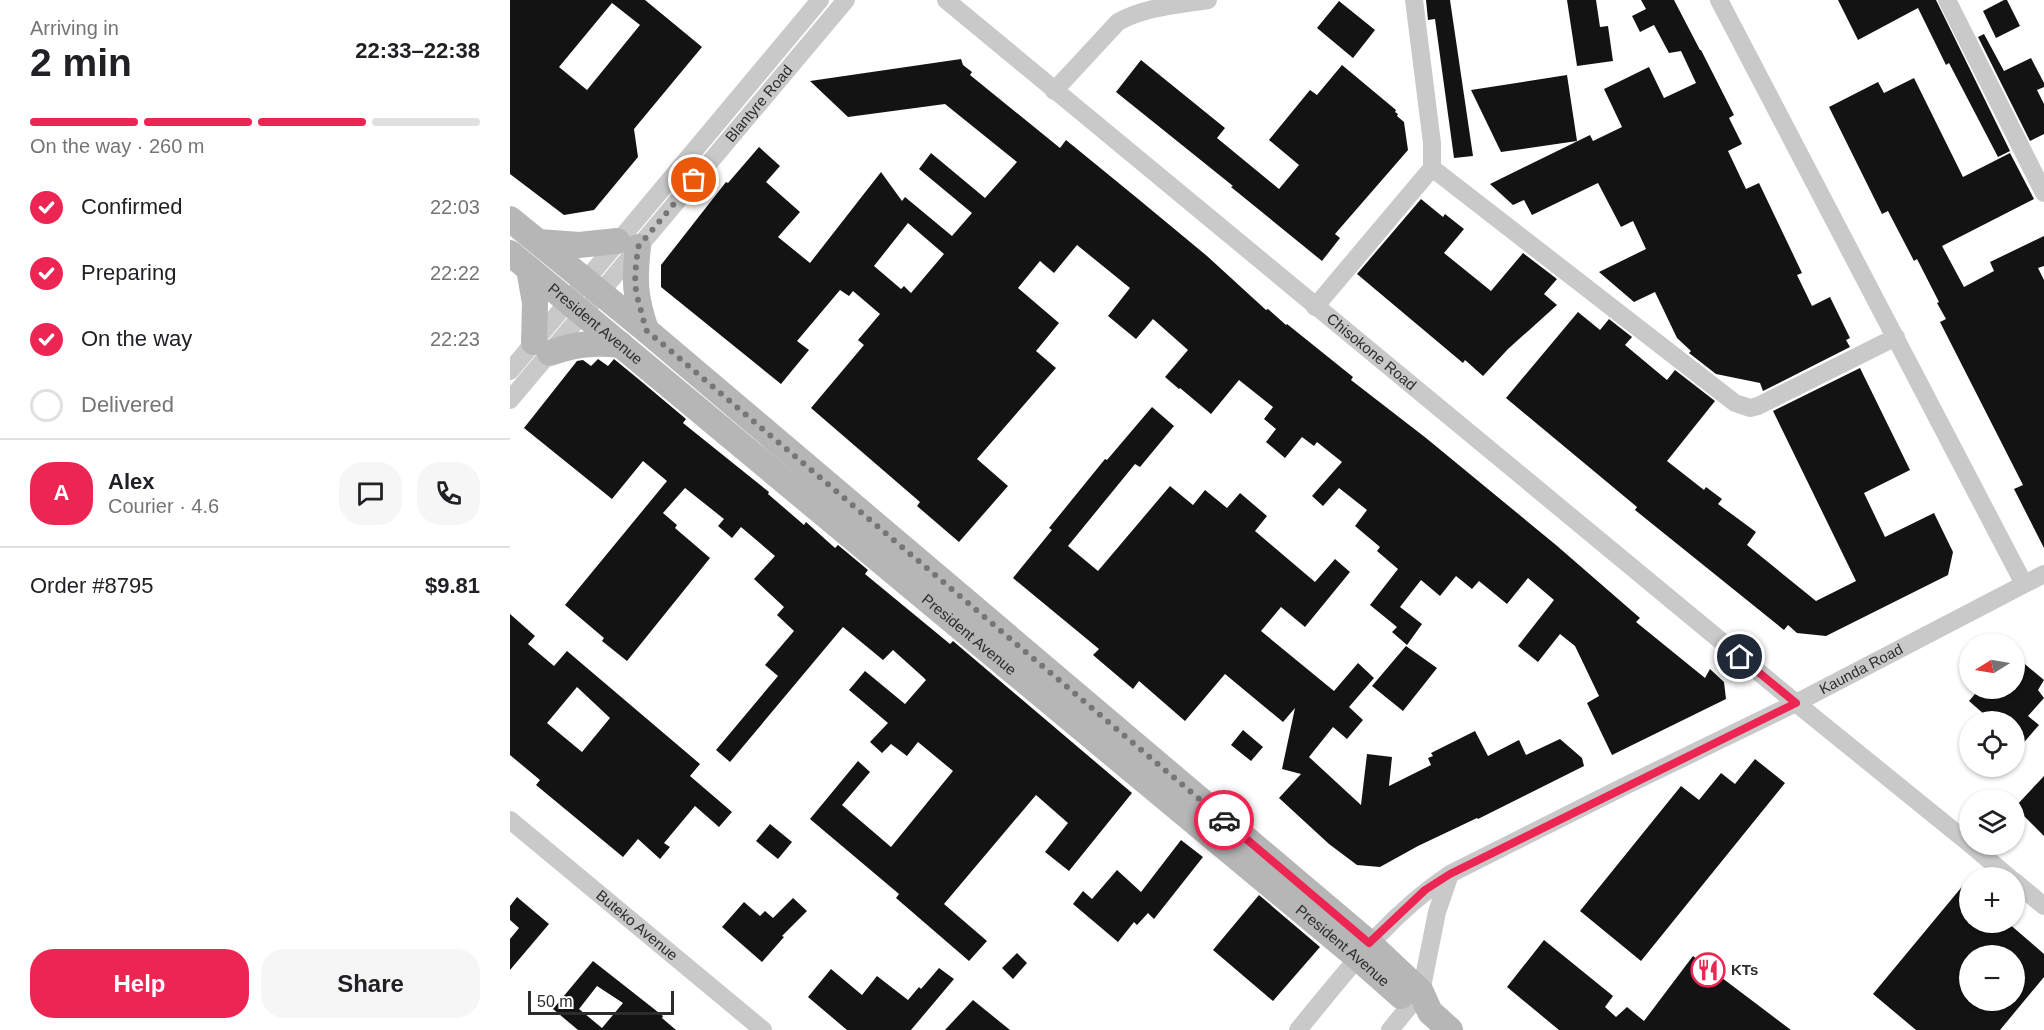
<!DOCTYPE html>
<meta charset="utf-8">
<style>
body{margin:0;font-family:Arial,sans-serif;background:#f6f6f6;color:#202124;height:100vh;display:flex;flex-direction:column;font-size:22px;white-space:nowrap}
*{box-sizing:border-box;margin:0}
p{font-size:20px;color:#757577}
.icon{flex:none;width:33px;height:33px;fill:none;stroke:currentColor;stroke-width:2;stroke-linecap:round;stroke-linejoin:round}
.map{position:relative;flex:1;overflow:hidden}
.sheet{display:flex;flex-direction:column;background:#fff;width:510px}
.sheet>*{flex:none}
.needle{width:39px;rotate:259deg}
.buttons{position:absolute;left:1449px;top:633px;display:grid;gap:12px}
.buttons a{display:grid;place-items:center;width:66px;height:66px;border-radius:50%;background:#fff;box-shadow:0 2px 4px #0004;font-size:30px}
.scale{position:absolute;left:18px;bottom:15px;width:146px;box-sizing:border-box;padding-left:6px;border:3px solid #2c2c2c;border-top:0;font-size:16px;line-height:21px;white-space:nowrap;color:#2c2c2c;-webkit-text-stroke:4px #fff;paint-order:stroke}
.pin{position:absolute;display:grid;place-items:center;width:51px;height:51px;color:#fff;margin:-26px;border:3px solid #fff;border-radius:50%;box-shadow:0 2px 6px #0007}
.courier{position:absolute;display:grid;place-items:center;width:60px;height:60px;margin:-30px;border:4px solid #ed2553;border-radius:50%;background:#fff;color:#222;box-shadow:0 2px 8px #0007}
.headline em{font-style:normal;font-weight:600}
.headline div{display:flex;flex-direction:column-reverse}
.headline{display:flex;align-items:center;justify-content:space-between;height:102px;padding:0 30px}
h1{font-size:39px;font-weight:600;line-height:45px}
.bar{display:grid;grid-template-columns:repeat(4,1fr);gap:9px 6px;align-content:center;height:72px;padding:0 30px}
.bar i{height:8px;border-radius:4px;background:#e0e0e0}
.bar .selected{background:#ed2553}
.bar p{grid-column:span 4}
.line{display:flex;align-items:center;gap:15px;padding:0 30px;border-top:2px solid #e0e0e0}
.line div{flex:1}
.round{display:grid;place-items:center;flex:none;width:63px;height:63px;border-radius:24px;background:#f6f6f6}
ol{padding:0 30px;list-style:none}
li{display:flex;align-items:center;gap:18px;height:66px}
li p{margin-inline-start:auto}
li .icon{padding:6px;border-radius:50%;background:#ed2553;color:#fff;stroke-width:4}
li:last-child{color:#757577}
li i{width:33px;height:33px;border:3px solid #e0e0e0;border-radius:50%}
.button{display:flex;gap:12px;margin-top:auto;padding:12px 30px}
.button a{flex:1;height:69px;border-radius:24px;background:#ed2553;color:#fff;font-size:24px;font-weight:600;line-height:69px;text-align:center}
.button a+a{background:#f6f6f6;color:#202124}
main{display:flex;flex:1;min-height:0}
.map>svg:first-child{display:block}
</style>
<main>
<section class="sheet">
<div class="headline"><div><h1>2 min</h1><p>Arriving in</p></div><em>22:33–22:38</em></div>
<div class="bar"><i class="selected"></i><i class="selected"></i><i class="selected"></i><i></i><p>On the way · 260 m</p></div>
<ol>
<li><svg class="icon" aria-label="check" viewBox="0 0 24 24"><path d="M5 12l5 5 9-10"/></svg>Confirmed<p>22:03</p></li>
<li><svg class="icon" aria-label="check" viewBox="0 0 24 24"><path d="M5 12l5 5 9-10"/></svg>Preparing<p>22:22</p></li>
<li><svg class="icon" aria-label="check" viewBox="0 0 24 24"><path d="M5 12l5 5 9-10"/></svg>On the way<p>22:23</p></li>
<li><i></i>Delivered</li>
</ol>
<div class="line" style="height:108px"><b class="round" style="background:#ed2553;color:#fff">A</b><div><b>Alex</b><p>Courier · 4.6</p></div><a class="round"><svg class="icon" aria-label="chat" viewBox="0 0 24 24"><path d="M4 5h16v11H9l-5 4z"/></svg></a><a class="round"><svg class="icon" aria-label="phone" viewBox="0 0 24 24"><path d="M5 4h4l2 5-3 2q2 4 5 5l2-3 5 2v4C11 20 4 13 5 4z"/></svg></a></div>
<div class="line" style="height:78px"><div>Order #8795</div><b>$9.81</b></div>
<div class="button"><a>Help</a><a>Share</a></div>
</section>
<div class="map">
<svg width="1534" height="1030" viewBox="0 0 1534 1030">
<rect width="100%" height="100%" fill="#fff"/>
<g fill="#131313" fill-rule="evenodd">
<path d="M 0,0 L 135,0 L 192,47 L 124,129 L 128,157 L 84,210 L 54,215 L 0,174 ZM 102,3 L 130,25 L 77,90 L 49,67 Z"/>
<path d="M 916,0 L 940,0 L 963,156 L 944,158 L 925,19 L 918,20 Z"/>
<path d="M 1057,0 L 1086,0 L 1090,27 L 1098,26 L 1103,61 L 1067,66 Z"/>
<path d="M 1131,0 L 1164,0 L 1190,50 L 1191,50 L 1224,115 L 1219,118 L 1232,144 L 1218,151 L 1236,189 L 1249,183 L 1292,273 L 1287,275 L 1302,306 L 1320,297 L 1340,338 L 1336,340 L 1340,347 L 1253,391 L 1250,383 L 1206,374 L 1179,353 L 1181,351 L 1167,338 L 1145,292 L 1124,302 L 1089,272 L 1136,249 L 1123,221 L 1111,227 L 1088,183 L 1022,215 L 1014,200 L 1003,205 L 980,184 L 1080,135 L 1083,141 L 1112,127 L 1094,89 L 1139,67 L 1154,98 L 1186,83 L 1171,51 L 1159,53 L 1144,25 L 1130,32 L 1122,16 L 1136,9 Z"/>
<path d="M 1328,0 L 1426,0 L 1500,151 L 1488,157 L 1439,63 L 1436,65 L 1408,8 L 1348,40 Z"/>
<path d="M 1494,0 L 1497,0 L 1510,26 L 1486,38 L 1473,11 Z"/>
<path d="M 829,1 L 865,30 L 843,58 L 807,28 Z"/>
<path d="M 1474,34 L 1494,71 L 1521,58 L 1534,83 L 1534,87 L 1527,90 L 1534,104 L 1534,134 L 1520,141 L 1468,37 Z"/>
<path d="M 451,59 L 453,65 L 462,72 L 460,75 L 550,148 L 556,140 L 627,198 L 697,256 L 756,310 L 758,309 L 776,325 L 777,324 L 843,377 L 841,380 L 916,438 L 1046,545 L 1130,618 L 1126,622 L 1195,678 L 1200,669 L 1214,682 L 1216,699 L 1102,755 L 1077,703 L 1089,696 L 1065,646 L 1050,634 L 1028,662 L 1008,646 L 1044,600 L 1018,578 L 997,604 L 969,581 L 962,589 L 946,576 L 930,596 L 911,580 L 890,607 L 912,624 L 897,645 L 882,632 L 887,627 L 860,605 L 888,569 L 867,551 L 870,547 L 845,526 L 857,510 L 829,488 L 813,506 L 802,496 L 832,462 L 807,442 L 804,446 L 792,437 L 775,458 L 756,442 L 766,429 L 754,419 L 763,407 L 729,380 L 701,414 L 670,388 L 669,389 L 655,377 L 678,350 L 643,319 L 626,339 L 598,316 L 620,288 L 567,245 L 544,273 L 530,261 L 508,288 L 549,323 L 526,351 L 546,368 L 467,459 L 498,486 L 449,542 L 407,506 L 410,502 L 301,408 L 354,345 L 348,340 L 370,314 L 343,291 L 339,296 L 330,290 L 287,341 L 299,350 L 271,384 L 151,287 L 151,265 L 216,182 L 218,183 L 249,147 L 270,166 L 256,182 L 290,212 L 268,237 L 300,263 L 371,172 L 392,201 L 395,197 L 442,236 L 462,213 L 409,169 L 421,153 L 475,198 L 507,162 L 435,104 L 338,117 L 300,81 ZM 398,223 L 434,254 L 401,293 L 394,286 L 391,289 L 364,266 Z"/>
<path d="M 631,60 L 715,128 L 707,138 L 769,189 L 789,165 L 759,140 L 800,90 L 807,95 L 832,65 L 886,110 L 885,112 L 888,114 L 887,116 L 894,122 L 898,150 L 825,234 L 830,238 L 812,261 L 721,187 L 723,186 L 606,92 Z"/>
<path d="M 1057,75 L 1067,141 L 991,152 L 961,90 Z"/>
<path d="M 1404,78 L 1453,177 L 1500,153 L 1524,199 L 1432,246 L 1454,287 L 1484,271 L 1480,262 L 1534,236 L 1534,266 L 1528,268 L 1534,280 L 1534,548 L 1504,489 L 1513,485 L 1430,322 L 1436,319 L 1427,303 L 1429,302 L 1407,259 L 1404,261 L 1378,211 L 1372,214 L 1319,107 L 1368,82 L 1374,93 Z"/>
<path d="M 911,199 L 933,217 L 935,214 L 954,229 L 934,253 L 981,291 L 1013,253 L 1047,279 L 1034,294 L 1047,305 L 998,349 L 973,376 L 955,360 L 953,363 L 847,274 Z"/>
<path d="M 1068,312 L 1090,330 L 1099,319 L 1122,337 L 1115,345 L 1157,380 L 1165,370 L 1205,401 L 1157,461 L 1194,490 L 1196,487 L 1212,499 L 1208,504 L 1246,532 L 1237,545 L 1306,601 L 1346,581 L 1263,411 L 1350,368 L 1400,470 L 1354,493 L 1375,537 L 1424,513 L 1443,552 L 1438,575 L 1316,636 L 1287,633 L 1278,625 L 1274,630 L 1125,510 L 1127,507 L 996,398 Z"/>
<path d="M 88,359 L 98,366 L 104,359 L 132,382 L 176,419 L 173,423 L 259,492 L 258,494 L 294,525 L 296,522 L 325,548 L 328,545 L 358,570 L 355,574 L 440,644 L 443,641 L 622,793 L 559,871 L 535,852 L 558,823 L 526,795 L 434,904 L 477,941 L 459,961 L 386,898 L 389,894 L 300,819 L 348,761 L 360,772 L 332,805 L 381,847 L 443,771 L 408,742 L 397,756 L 381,744 L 372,753 L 360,742 L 378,723 L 339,690 L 355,671 L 395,704 L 416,680 L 413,677 L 383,650 L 373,660 L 333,627 L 220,762 L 206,750 L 268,676 L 255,665 L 284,631 L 267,615 L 274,607 L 244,579 L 265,556 L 231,527 L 222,538 L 208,526 L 214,519 L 175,488 L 153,513 L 167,525 L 165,528 L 200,558 L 117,661 L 92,641 L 94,638 L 55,605 L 157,481 L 133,461 L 102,499 L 14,428 L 67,361 L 73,360 L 81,366 Z"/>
<path d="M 642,407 L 664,426 L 630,467 L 625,464 L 558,546 L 588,571 L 660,486 L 683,505 L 695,490 L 717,508 L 730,493 L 757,516 L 745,531 L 805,582 L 825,559 L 840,572 L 795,627 L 771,607 L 751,631 L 824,691 L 848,663 L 864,678 L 839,707 L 853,720 L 837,739 L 823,727 L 799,757 L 851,805 L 857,754 L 882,757 L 879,786 L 921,765 L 918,758 L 923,756 L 921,753 L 965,731 L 978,756 L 1009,740 L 1016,755 L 1050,739 L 1072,758 L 1074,766 L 968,819 L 967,818 L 908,846 L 870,867 L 847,865 L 819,844 L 769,798 L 791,774 L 772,769 L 785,708 L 773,722 L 715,674 L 675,721 L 629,681 L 623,689 L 583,655 L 589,649 L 503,578 L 542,530 L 539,528 L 595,459 L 597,460 Z"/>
<path d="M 0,614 L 25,636 L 18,644 L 44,666 L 57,651 L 190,764 L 180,776 L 222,812 L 209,827 L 185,806 L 154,843 L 160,847 L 150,859 L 128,839 L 113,857 L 26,785 L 30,780 L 0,755 ZM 67,687 L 100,718 L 72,752 L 37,723 Z"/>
<path d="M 896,646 L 927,668 L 893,711 L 862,686 Z"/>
<path d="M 1504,655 L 1534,680 L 1528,690 L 1534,698 L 1518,716 L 1529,725 L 1504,754 L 1504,722 L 1483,722 L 1459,701 L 1470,688 L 1504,688 Z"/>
<path d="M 733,730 L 753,747 L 741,761 L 721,745 Z"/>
<path d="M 1245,759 L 1275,783 L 1131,961 L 1070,911 L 1171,786 L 1189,800 L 1211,773 L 1225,784 Z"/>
<path d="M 1534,776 L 1534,836 L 1505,807 Z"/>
<path d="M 260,824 L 282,842 L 268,859 L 246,841 Z"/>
<path d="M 671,840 L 693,857 L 644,919 L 638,913 L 627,925 L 624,922 L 608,942 L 563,904 L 573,891 L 582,899 L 607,870 L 631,892 Z"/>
<path d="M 1460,877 L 1460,922 L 1497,922 L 1534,954 L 1534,977 L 1490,1030 L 1406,1030 L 1363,994 ZM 1460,956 L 1504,956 L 1504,1000 L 1460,1000 Z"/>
<path d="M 749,895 L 810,947 L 763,1001 L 703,950 Z"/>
<path d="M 7,897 L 39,924 L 0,970 L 0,939 L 9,928 L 0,920 L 0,906 Z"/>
<path d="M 283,898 L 297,911 L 272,936 L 274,937 L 252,962 L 212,927 L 234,902 L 250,916 L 255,911 L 263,918 Z"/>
<path d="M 1034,940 L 1103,996 L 1095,1007 L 1106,1017 L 1117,1007 L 1134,1021 L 1183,956 L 1281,1030 L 1049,1030 L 997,987 Z"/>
<path d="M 507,953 L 517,963 L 503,979 L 492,968 Z"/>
<path d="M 83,961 L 153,1016 L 152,1018 L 166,1030 L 68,1030 L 43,1009 ZM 87,986 L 113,1003 L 92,1028 L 69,1009 Z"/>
<path d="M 429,968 L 444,979 L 401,1030 L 337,1030 L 298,997 L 321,969 L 352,995 L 367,976 L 398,1000 L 409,987 L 411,989 Z"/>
<path d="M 463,1000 L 500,1030 L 435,1030 Z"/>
</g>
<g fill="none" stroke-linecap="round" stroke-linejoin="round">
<g stroke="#c9c9c9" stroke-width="18">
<path id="s1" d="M 436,0 L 1286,703 L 1460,844"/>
<path d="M 1209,0 L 1514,584"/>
<path d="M 1437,0 L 1534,193"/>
<path d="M 544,91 L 608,22 C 635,7 667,5 698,0"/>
<path d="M 922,168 L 1225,403 L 1240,408 L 1248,406 L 1386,337"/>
<path d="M 805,307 L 922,168 L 922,143 L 904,0"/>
<path d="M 0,371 L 310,0"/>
<path id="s2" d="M 0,400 L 336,0"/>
<path id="s3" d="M 0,820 L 253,1030"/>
<path d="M 1460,844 L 1500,878"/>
<path d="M 1504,881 L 1534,906"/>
<path id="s4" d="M 788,1030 C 836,972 877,916 940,874 L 1113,787 L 1286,703 L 1534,574"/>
<path d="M 880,1030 L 911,992 L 927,912 L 940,874"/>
</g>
<g stroke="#b6b6b6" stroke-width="26">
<path d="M 0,219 L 136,330 L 859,943 L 911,992 L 920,1012 L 940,1030"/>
<path d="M 29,242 L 69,245 L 107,241"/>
<path d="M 128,247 C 124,281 125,297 136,330"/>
<path id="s5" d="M 0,253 L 848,958 L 891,996"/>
<path d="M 19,269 L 25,303 L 24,342"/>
<path d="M 40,353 C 65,344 85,342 111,345"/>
</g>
</g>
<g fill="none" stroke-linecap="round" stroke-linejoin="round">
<path stroke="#767676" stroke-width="6" stroke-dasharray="0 10.8" d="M 184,180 L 128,247 L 125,275 L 126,292 L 136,330 L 714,820"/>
<path stroke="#ed2553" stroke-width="8" d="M 714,820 L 859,943 L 915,890 L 940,874 L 1286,703 L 1230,657"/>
</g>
<defs>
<symbol id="restaurant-ring" viewBox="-11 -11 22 22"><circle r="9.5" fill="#fff" stroke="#ed2553" stroke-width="1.5"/><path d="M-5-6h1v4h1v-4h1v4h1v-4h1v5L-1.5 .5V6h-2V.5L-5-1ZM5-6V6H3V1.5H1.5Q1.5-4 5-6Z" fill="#ed2553"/></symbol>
</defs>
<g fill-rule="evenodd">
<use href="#restaurant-ring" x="1179" y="951" width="38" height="38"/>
</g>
<g text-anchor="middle" stroke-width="6" stroke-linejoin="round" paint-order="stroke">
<g font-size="15" fill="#2c2c2c" stroke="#fff">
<text dy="5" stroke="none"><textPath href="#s2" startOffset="387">Blantyre Road</textPath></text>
<text dy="5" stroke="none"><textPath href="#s5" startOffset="111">President Avenue</textPath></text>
<text dy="5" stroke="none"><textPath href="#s1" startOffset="552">Chisokone Road</textPath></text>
<text dy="5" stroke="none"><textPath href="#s5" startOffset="597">President Avenue</textPath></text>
<text dy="5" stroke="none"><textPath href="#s4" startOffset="678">Kaunda Road</textPath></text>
<text dy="5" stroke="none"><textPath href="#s3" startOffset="165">Buteko Avenue</textPath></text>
<text dy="5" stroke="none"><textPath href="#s5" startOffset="1083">President Avenue</textPath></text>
</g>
<g font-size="15" font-weight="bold" fill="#2c2c2c" stroke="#fff" text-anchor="start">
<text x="1221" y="975">KTs</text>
</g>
</g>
</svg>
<div class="buttons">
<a><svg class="needle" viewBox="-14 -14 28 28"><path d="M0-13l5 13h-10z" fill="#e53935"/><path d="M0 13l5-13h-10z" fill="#757577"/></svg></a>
<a><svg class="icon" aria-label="locate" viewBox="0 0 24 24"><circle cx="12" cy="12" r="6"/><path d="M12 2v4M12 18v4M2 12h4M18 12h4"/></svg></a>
<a><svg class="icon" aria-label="layers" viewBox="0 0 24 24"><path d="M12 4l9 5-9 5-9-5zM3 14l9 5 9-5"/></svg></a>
<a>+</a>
<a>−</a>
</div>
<div class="scale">50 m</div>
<div class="pin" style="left:184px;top:180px;background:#ea580c"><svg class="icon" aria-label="bag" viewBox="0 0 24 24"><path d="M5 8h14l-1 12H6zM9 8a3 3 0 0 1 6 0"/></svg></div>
<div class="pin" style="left:1230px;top:657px;background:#1f2937"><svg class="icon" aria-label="home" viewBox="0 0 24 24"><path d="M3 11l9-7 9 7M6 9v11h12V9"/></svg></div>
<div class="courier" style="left:714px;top:820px"><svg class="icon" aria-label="car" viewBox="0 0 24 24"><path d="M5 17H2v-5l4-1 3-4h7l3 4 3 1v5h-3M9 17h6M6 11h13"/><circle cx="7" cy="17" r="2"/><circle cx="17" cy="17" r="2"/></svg></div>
</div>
</main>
